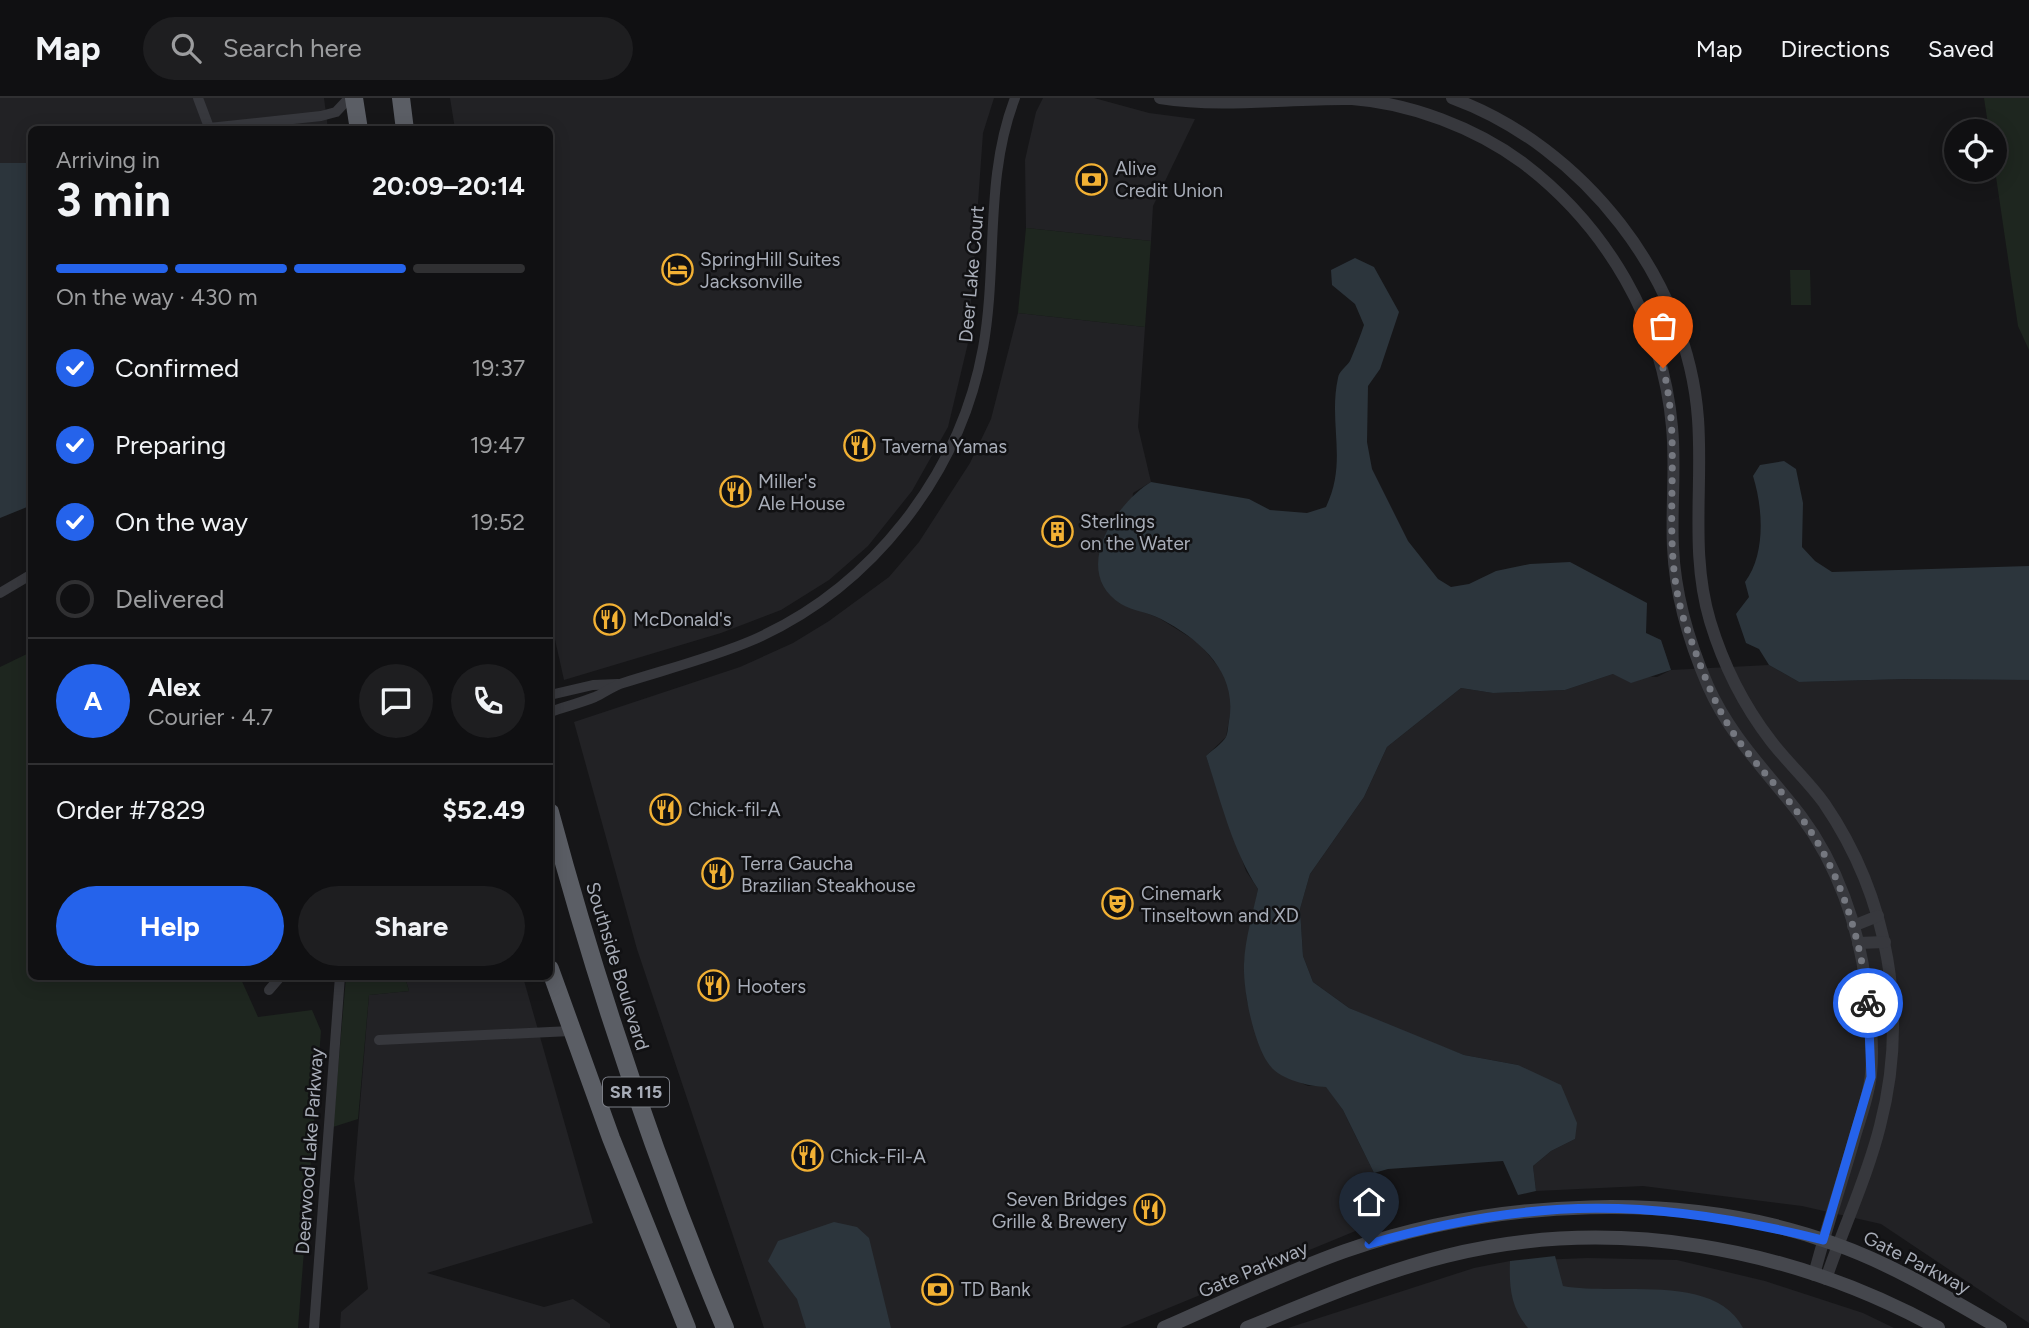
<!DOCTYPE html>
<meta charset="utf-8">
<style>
body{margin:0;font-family:Figtree,sans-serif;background:#1e1e20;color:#f1f3f6;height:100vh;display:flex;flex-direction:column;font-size:26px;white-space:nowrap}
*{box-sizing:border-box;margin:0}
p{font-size:23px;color:#9c9d9f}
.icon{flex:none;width:38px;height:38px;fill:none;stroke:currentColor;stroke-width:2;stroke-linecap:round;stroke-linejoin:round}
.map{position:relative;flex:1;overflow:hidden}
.panel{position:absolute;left:28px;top:28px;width:525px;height:854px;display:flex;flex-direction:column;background:#101012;border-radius:10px;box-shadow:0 4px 18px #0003,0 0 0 2px #303032}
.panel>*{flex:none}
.fabs{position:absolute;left:1944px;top:21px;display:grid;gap:14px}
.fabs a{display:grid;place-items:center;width:63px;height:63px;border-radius:50%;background:#101012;box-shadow:0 4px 18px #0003,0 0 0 2px #303032;font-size:35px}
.pin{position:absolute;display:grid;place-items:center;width:60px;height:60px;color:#fff;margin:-72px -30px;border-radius:50% 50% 50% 0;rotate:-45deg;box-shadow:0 0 7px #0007}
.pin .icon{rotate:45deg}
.courier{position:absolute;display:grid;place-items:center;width:70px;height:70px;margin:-35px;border:5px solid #2563eb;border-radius:50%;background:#fff;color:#222;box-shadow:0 2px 9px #0007}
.summary em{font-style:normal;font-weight:700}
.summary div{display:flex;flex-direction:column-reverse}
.summary{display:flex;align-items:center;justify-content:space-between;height:119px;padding:0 28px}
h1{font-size:46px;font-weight:700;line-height:52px}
.bar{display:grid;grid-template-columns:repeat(4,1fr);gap:10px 7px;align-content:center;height:84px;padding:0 28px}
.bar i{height:9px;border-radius:5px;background:#303032}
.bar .active{background:#2563eb}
.bar p{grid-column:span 4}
.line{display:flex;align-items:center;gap:18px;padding:0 28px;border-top:2px solid #303032}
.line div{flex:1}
.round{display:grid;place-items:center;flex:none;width:74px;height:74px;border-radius:37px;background:#1e1e20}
ol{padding:0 28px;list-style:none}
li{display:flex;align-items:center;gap:21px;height:77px}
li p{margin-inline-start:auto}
li .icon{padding:7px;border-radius:50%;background:#2563eb;color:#fff;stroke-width:4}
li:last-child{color:#9c9d9f}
li i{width:38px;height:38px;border:4px solid #303032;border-radius:50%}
.button{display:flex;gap:14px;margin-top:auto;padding:14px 28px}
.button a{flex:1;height:80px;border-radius:42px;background:#2563eb;color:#fff;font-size:28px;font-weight:700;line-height:80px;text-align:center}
.button a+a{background:#1e1e20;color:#f1f3f6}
header{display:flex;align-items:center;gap:42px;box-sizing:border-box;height:98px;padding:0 35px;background:#101012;border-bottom:2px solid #303032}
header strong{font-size:33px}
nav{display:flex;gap:38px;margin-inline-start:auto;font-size:24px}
.search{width:490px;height:63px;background:#1e1e20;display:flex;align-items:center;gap:18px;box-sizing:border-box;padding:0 24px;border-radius:38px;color:#9c9d9f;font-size:26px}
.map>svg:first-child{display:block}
</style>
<header>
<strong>Map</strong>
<div class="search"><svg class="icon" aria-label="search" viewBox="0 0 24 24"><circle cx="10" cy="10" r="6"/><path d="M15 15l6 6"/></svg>Search here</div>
<nav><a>Map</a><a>Directions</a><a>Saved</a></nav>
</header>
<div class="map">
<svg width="2029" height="1230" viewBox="0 0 2029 1230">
<rect width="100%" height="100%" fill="#161618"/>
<g fill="#222225">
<path d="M 0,0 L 324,0 L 328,31 L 32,32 L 31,65 L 0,65 Z"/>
<path d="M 450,0 L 994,0 L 983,35 L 968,245 L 948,329 L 912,393 L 868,448 L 829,482 L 781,512 L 721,535 L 564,582 L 550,519 L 550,32 L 455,31 Z"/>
<path d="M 1043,0 L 1094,0 L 1149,15 L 1195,21 L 1153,108 L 1151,143 L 1026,130 L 1025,62 L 1036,14 Z"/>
<path d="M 1018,215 L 1145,229 L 1138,329 L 1151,384 L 1133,395 L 1120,505 L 1159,520 L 1199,545 L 1226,578 L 1232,606 L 1226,639 L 1206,658 L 1246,773 L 1258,791 L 1244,866 L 1247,903 L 1261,947 L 1297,983 L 1308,988 L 1326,988 L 1343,1012 L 1374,1075 L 1387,1120 L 1120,1230 L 764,1230 L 637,851 L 574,624 L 740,569 L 793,545 L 829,523 L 889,479 L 919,444 L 970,365 L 991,321 Z"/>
<path d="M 1769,567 L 1799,584 L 1906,581 L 2029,582 L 2029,1225 L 1881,1126 L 1802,1108 L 1643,1088 L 1536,1093 L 1533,1068 L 1551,1053 L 1575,1041 L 1518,967 L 1464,957 L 1403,934 L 1349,910 L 1313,884 L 1303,858 L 1300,811 L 1310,776 L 1364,699 L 1387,649 L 1461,590 L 1493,595 L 1565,592 L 1613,576 L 1657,579 L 1671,572 Z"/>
<path d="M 405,879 L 523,879 L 593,1125 L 427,1175 L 544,1209 L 573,1201 L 610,1226 L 610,1230 L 340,1230 L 341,1214 L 368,1191 L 354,1081 L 369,897 L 409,893 Z"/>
<path d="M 1588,1160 L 1677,1162 L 1765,1183 L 1863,1215 L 1894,1230 L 1288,1230 L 1474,1170 L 1510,1163 Z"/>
</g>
<g fill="#1e261f">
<path d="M 1984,0 L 2029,0 L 2029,252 L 2018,228 L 1995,72 L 1995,33 L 1989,33 Z"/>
<path d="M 1026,130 L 1151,143 L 1145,229 L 1018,215 Z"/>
<path d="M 1790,172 L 1810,172 L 1811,207 L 1791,207 Z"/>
<path d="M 31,554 L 32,878 L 240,879 L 258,919 L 312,912 L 321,933 L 298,1230 L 0,1230 L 0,569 Z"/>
<path d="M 346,879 L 405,879 L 409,893 L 369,897 L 358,1021 L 333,1029 Z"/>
</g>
<g fill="#2c353c">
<path d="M 0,65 L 31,65 L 32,407 L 0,420 Z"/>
<path d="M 1355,160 L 1374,169 L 1399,214 L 1380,271 L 1368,288 L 1367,344 L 1372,371 L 1408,443 L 1438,481 L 1451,489 L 1469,486 L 1496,473 L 1530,466 L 1570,464 L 1647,505 L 1646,535 L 1661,542 L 1671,572 L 1631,585 L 1613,576 L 1565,592 L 1493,595 L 1461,590 L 1387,649 L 1364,699 L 1310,776 L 1300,811 L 1303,858 L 1313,884 L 1349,910 L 1464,957 L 1518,967 L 1561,987 L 1577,1025 L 1575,1041 L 1551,1053 L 1533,1068 L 1536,1093 L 1518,1097 L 1503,1063 L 1388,1071 L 1374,1075 L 1343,1012 L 1326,989 C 1308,988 1279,982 1268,965 C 1253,943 1243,892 1244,866 C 1245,841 1253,815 1258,791 C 1232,751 1221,703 1206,658 C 1212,652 1222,646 1226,639 C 1228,635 1228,628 1229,623 C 1238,575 1201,542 1161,521 C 1148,514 1132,513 1121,506 C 1070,474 1115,406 1151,384 L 1249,401 L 1270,412 L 1307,415 L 1326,409 C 1348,363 1328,326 1338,280 C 1339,273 1346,269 1350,263 C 1355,251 1360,239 1364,227 L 1355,206 L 1332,187 L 1331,172 Z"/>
<path d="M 1784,363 L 1796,371 L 1803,405 L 1802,449 L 1815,463 L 1832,474 L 2029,468 L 2029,582 L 1906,581 L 1799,584 L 1769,567 L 1759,551 L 1746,545 L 1736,516 L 1749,499 L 1745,484 C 1766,456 1763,410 1753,378 L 1760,367 Z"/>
<path d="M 834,1124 L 857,1129 L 869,1140 L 891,1230 L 806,1230 L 797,1201 L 768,1163 L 778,1143 Z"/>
<path d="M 1555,1158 L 1563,1188 C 1615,1198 1715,1174 1743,1230 L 1528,1230 C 1511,1210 1509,1190 1510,1163 Z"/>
</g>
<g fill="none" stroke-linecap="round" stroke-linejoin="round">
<g stroke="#37383d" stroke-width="10">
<path d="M 198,0 L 210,32"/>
<path d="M 209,30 L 321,18 L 336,14 L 349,0"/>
<path d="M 0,495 L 32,476"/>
<path d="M 550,597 L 593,587 L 618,586"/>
<path d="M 550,614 C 564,609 580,605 595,599 C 604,595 613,588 623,585 C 667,571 711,560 753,542 C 871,490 960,377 983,250 C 998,167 984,80 1015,0"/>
<path d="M 269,892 L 281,878"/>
<path d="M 379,942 L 571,933"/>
<path d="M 314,1230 L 340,878"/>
</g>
<g stroke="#37383d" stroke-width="12">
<path d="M 1160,0 C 1224,10 1288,0 1352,1 C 1410,5 1476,30 1523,65 C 1606,128 1663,224 1672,329 C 1676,369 1671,409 1673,449 C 1675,497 1689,544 1708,588 C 1730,638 1768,675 1801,718 C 1837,766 1859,829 1866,888 C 1870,917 1874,947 1871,976 C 1869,997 1861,1018 1855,1038 C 1842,1085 1826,1130 1814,1177"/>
<path d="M 1452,0 C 1583,48 1688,181 1698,321 C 1703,389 1690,456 1710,523 C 1723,566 1744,608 1771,643 C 1788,665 1808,683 1824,705 C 1889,800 1909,917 1880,1028 C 1867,1080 1843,1130 1826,1181"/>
<path d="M 1853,828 L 1878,818"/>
<path d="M 1858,845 L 1885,844"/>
</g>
<g stroke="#45474d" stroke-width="14">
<path d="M 1164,1230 C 1224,1204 1283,1175 1345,1153 C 1495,1101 1684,1091 1835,1146 C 1892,1166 1948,1200 2000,1230"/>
<path d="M 1247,1230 C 1313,1203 1378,1175 1446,1158 C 1613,1116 1790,1149 1938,1230"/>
</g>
<g stroke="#5b5e65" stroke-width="18">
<path d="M 354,0 L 359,32"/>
<path d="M 401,0 L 405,32"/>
<path d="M 550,714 C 597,889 655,1062 725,1230"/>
<path d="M 550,871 L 611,1040 L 687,1230"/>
</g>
</g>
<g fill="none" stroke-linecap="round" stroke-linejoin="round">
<path stroke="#757880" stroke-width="7" stroke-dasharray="0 12.6" d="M 1663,270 C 1685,355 1657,445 1686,528 C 1700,566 1713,606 1736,639 C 1756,668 1783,693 1803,722 C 1841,775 1861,841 1868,905"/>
<path stroke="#2563eb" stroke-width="9" d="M 1369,1146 C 1535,1098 1656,1100 1823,1142 L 1871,979 L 1868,905"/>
</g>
<defs>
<symbol id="bank-ring" viewBox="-11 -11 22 22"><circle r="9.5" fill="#111113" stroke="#f2b134" stroke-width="1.5"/><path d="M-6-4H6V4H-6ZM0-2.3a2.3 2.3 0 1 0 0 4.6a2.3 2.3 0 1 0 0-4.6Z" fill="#f2b134"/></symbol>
<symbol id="hotel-ring" viewBox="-11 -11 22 22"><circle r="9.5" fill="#111113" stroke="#f2b134" stroke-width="1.5"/><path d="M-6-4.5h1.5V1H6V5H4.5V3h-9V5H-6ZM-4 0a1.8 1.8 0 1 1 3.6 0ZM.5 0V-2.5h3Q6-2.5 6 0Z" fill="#f2b134"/></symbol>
<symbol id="restaurant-ring" viewBox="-11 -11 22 22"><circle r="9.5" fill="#111113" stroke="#f2b134" stroke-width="1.5"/><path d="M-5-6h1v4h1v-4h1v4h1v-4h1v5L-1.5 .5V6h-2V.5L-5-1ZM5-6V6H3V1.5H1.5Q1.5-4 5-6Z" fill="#f2b134"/></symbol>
<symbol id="building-ring" viewBox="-11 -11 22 22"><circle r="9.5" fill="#111113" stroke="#f2b134" stroke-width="1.5"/><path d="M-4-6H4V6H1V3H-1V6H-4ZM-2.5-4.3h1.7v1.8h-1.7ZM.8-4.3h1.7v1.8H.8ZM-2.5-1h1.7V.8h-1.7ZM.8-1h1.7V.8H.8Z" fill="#f2b134"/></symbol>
<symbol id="theatre-ring" viewBox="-11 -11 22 22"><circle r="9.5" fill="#111113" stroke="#f2b134" stroke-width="1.5"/><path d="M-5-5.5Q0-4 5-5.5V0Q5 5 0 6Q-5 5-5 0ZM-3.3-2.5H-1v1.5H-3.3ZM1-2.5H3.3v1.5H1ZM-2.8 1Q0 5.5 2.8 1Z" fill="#f2b134"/></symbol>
</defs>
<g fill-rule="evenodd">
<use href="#bank-ring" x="1074" y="64" width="35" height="35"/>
<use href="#hotel-ring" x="660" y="154" width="35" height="35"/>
<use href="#restaurant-ring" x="842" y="330" width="35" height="35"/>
<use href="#restaurant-ring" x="718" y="376" width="35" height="35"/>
<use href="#building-ring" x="1040" y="416" width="35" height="35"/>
<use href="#restaurant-ring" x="592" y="504" width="35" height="35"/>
<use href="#restaurant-ring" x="648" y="694" width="35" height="35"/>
<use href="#restaurant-ring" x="700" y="758" width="35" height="35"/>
<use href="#theatre-ring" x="1100" y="788" width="35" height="35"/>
<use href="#restaurant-ring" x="696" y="870" width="35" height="35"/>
<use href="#restaurant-ring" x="790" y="1040" width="35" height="35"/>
<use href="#restaurant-ring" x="1132" y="1094" width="35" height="35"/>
<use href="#bank-ring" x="920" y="1174" width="35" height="35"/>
</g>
<g text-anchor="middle" stroke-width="5" stroke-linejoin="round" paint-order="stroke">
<rect fill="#111113" stroke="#7b7e86" stroke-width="2" x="603" y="979.5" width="66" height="29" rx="5"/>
<g font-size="18" font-weight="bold" fill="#a8adb8">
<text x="636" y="1000">SR 115</text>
</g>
<g font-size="19" fill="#a8adb8" stroke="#111113" text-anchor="start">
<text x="1115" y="77">Alive<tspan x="1115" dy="22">Credit Union</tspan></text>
<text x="700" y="168">SpringHill Suites<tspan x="700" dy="22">Jacksonville</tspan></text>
<text x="882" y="355">Taverna Yamas</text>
<text x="758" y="390">Miller's<tspan x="758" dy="22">Ale House</tspan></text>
<text x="1080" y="430">Sterlings<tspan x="1080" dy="22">on the Water</tspan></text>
<text x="633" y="528">McDonald's</text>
<text x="688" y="718">Chick-fil-A</text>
<text x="741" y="772">Terra Gaucha<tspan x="741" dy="22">Brazilian Steakhouse</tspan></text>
<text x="1141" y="802">Cinemark<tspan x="1141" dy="22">Tinseltown and XD</tspan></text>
<text x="737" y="895">Hooters</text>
<text x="830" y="1065">Chick-Fil-A</text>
<text x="1127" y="1108" text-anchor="end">Seven Bridges<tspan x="1127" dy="22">Grille &amp; Brewery</tspan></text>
<text x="961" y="1198">TD Bank</text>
</g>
<g font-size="19" fill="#a8adb8" stroke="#111113">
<text transform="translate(971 176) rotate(-85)" y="7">Deer Lake Court</text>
<text transform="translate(618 868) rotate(73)" y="7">Southside Boulevard</text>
<text transform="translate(309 1053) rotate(-86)" y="7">Deerwood Lake Parkway</text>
<text transform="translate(1917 1164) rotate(27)" y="7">Gate Parkway</text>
<text transform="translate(1253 1171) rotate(-23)" y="7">Gate Parkway</text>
</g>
</g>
</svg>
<div class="fabs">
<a><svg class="icon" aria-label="locate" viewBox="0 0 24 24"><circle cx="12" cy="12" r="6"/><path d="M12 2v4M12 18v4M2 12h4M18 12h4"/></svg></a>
</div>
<div class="pin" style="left:1663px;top:270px;background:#ea580c"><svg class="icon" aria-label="bag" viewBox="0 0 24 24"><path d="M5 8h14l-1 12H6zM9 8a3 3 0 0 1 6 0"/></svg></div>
<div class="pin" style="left:1369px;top:1146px;background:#1f2937"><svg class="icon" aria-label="home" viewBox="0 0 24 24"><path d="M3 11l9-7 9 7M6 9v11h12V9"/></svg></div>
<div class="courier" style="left:1868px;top:905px"><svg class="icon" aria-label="bike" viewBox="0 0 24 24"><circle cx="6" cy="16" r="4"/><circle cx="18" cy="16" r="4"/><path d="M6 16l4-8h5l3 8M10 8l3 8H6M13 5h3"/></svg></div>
<section class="panel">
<div class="summary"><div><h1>3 min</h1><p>Arriving in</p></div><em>20:09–20:14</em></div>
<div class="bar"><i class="active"></i><i class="active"></i><i class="active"></i><i></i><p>On the way · 430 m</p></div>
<ol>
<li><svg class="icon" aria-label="check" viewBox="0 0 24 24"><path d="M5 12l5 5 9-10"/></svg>Confirmed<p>19:37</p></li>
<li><svg class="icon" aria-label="check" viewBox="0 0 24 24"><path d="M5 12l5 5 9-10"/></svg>Preparing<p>19:47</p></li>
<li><svg class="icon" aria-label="check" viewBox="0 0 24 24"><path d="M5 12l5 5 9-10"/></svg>On the way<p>19:52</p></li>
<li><i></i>Delivered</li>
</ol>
<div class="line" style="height:126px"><b class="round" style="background:#2563eb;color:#fff">A</b><div><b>Alex</b><p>Courier · 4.7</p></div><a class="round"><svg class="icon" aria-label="chat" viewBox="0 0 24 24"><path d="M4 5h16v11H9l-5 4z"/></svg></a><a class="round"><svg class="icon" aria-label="phone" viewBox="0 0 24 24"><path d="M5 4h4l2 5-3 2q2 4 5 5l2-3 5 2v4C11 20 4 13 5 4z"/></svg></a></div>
<div class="line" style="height:91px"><div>Order #7829</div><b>$52.49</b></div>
<div class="button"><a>Help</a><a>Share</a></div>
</section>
</div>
